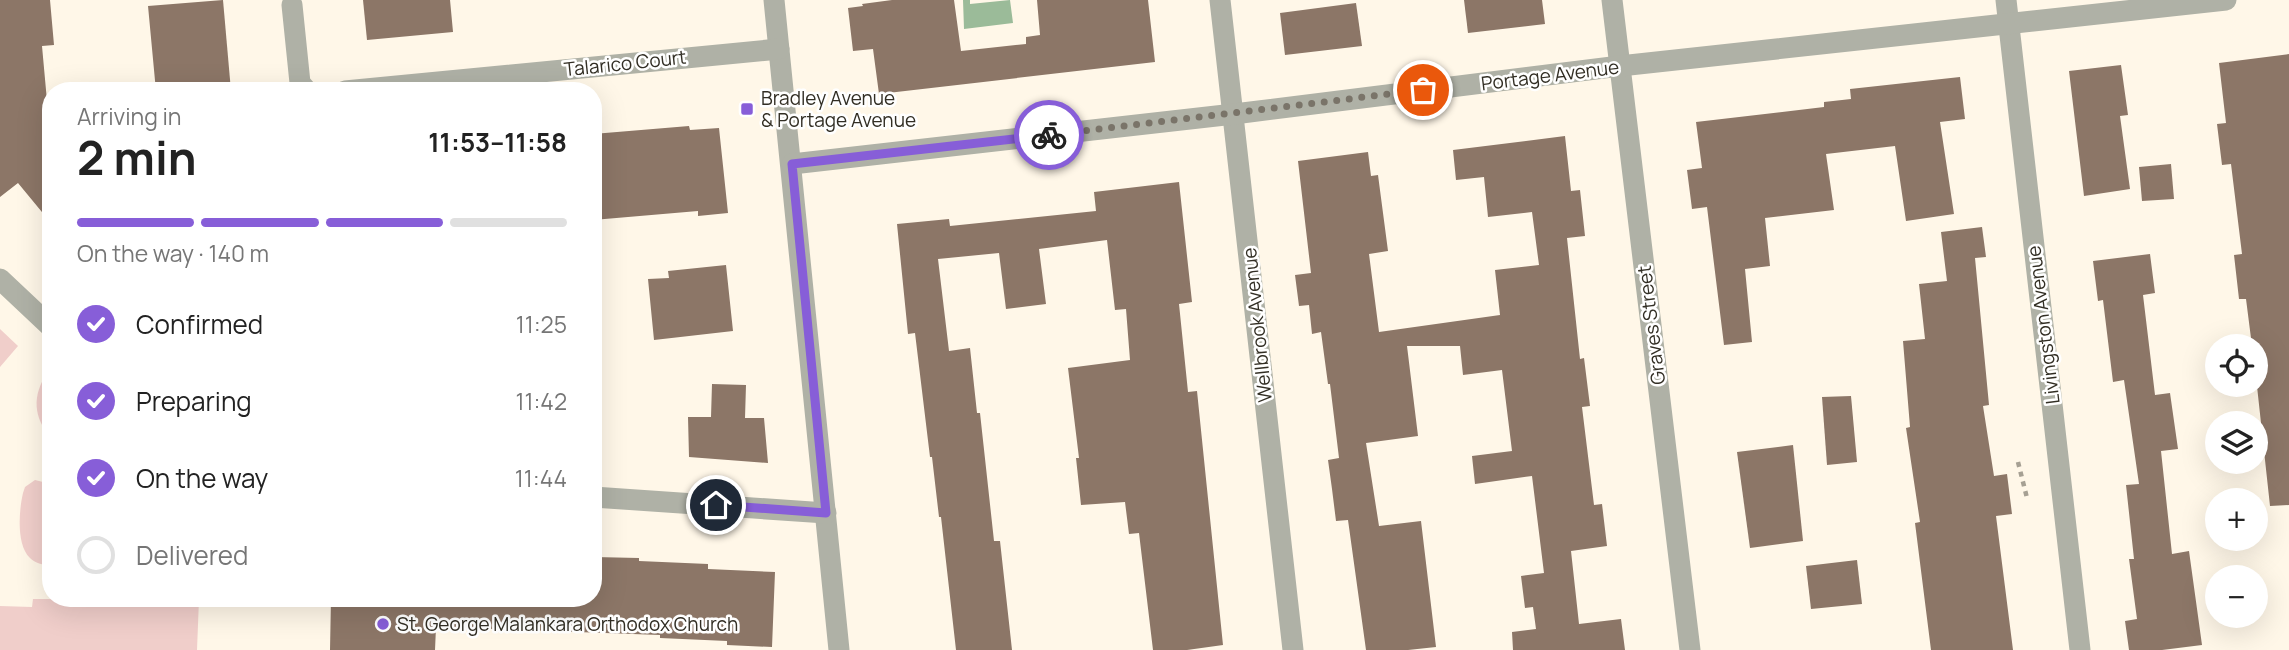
<!DOCTYPE html>
<meta charset="utf-8">
<style>
body{margin:0;font-family:Manrope,sans-serif;background:#f2f2f2;color:#222;height:100vh;display:flex;flex-direction:column;font-size:26px;white-space:nowrap}
*{box-sizing:border-box;margin:0}
p{font-size:23px;color:#767676}
.icon{flex:none;width:38px;height:38px;fill:none;stroke:currentColor;stroke-width:2;stroke-linecap:round;stroke-linejoin:round}
.map{position:relative;flex:1;overflow:hidden}
.side{position:absolute;left:42px;top:82px;width:560px;height:525px;display:flex;flex-direction:column;background:#fff;border-radius:28px;box-shadow:0 7px 28px #0002}
.side>*{flex:none}
.controls{position:absolute;left:2205px;top:334px;display:grid;gap:14px}
.controls a{display:grid;place-items:center;width:63px;height:63px;border-radius:50%;background:#fff;box-shadow:0 7px 28px #0002;font-size:35px}
.pin{position:absolute;display:grid;place-items:center;width:60px;height:60px;color:#fff;margin:-30px;border:4px solid #fff;border-radius:50%;box-shadow:0 2px 7px #0007}
.courier{position:absolute;display:grid;place-items:center;width:70px;height:70px;margin:-35px;border:5px solid #875ed8;border-radius:50%;background:#fff;color:#222;box-shadow:0 2px 9px #0007}
.overview em{font-style:normal;font-weight:700}
.overview div{display:flex;flex-direction:column-reverse}
.overview{display:flex;align-items:center;justify-content:space-between;height:119px;padding:0 35px}
h1{font-size:46px;font-weight:700;line-height:52px}
.bar{display:grid;grid-template-columns:repeat(4,1fr);gap:10px 7px;align-content:center;height:84px;padding:0 35px}
.bar i{height:9px;border-radius:5px;background:#e0e0e0}
.bar .selected{background:#875ed8}
.bar p{grid-column:span 4}
ol{padding:0 35px;list-style:none}
li{display:flex;align-items:center;gap:21px;height:77px}
li p{margin-inline-start:auto}
li .icon{padding:7px;border-radius:50%;background:#875ed8;color:#fff;stroke-width:4}
li:last-child{color:#767676}
li i{width:38px;height:38px;border:4px solid #e0e0e0;border-radius:50%}
.map>svg:first-child{display:block}
</style>
<div class="map">
<svg width="2289" height="650" viewBox="0 0 2289 650">
<rect width="100%" height="100%" fill="#fff7e8"/>
<g fill="#f0ceca">
<path d="M 0,329 L 18,346 L 0,367 Z"/>
<path d="M 47,373 L 51,376 L 51,438 C 33,417 32,396 47,373 Z"/>
<path d="M 35,480 L 51,484 L 50,566 C 43,565 35,563 30,558 C 16,545 19,510 23,493 L 25,487 Z"/>
<path d="M 33,599 L 199,599 L 197,650 L 0,650 L 0,606 L 32,607 Z"/>
</g>
<path fill="#9bbb99" d="M 963,0 L 970,0 L 970,4 L 1010,0 L 1013,23 L 964,29 Z"/>
<g fill="#8c7667">
<path d="M 0,0 L 50,0 L 54,45 L 42,46 L 51,145 L 51,223 L 18,183 L 0,197 Z"/>
<path d="M 223,0 L 231,91 L 156,91 L 148,6 Z"/>
<path d="M 363,0 L 450,0 L 453,32 L 367,40 Z"/>
<path d="M 892,0 L 954,0 L 961,51 L 1026,44 L 1026,37 L 1040,35 L 1037,0 L 1148,0 L 1155,62 L 879,94 L 873,49 L 853,51 L 848,8 L 863,6 L 862,4 Z"/>
<path d="M 1464,0 L 1542,0 L 1545,24 L 1468,33 Z"/>
<path d="M 1356,3 L 1362,46 L 1285,55 L 1280,13 Z"/>
<path d="M 2289,54 L 2289,505 L 2270,506 L 2256,377 L 2256,346 L 2252,346 L 2246,299 L 2239,299 L 2234,255 L 2242,254 L 2231,164 L 2222,165 L 2217,124 L 2226,123 L 2219,63 Z"/>
<path d="M 2121,65 L 2128,115 L 2120,116 L 2130,189 L 2084,196 L 2069,71 Z"/>
<path d="M 1960,77 L 1965,119 L 1940,122 L 1954,214 L 1906,221 L 1895,146 L 1826,154 L 1834,210 L 1765,218 L 1770,266 L 1745,269 L 1752,342 L 1724,345 L 1707,207 L 1692,209 L 1687,170 L 1702,168 L 1696,122 L 1824,107 L 1824,102 L 1851,99 L 1850,89 Z"/>
<path d="M 689,126 L 690,130 L 719,128 L 728,213 L 698,216 L 698,211 L 593,220 L 593,134 Z"/>
<path d="M 1565,136 L 1571,191 L 1580,190 L 1585,236 L 1567,238 L 1580,359 L 1584,358 L 1590,406 L 1582,407 L 1594,505 L 1602,504 L 1607,546 L 1571,551 L 1579,624 L 1621,619 L 1625,650 L 1513,650 L 1512,632 L 1536,629 L 1533,607 L 1525,608 L 1521,576 L 1544,573 L 1532,476 L 1475,484 L 1472,456 L 1512,451 L 1502,370 L 1463,375 L 1460,346 L 1407,346 L 1418,436 L 1366,443 L 1379,526 L 1421,521 L 1436,647 L 1408,650 L 1366,650 L 1348,520 L 1336,521 L 1332,489 L 1328,460 L 1339,458 L 1330,384 L 1328,384 L 1321,332 L 1312,334 L 1309,305 L 1299,306 L 1295,275 L 1311,273 L 1298,161 L 1368,152 L 1371,176 L 1378,175 L 1388,251 L 1369,254 L 1379,332 L 1500,315 L 1495,270 L 1539,265 L 1532,212 L 1488,217 L 1484,177 L 1456,180 L 1453,150 Z"/>
<path d="M 2171,164 L 2174,199 L 2142,201 L 2139,167 Z"/>
<path d="M 1179,182 L 1192,302 L 1179,304 L 1188,392 L 1197,391 L 1223,645 L 1187,650 L 1153,650 L 1139,533 L 1129,534 L 1125,502 L 1081,505 L 1076,458 L 1079,458 L 1068,368 L 1130,360 L 1126,309 L 1115,310 L 1107,240 L 1039,249 L 1046,304 L 1006,309 L 999,253 L 938,259 L 949,351 L 970,348 L 977,413 L 980,413 L 994,541 L 1000,541 L 1012,650 L 956,650 L 941,517 L 939,517 L 932,457 L 930,457 L 915,333 L 908,334 L 897,224 L 949,219 L 950,226 L 1096,211 L 1094,192 Z"/>
<path d="M 1982,227 L 1986,257 L 1975,258 L 1989,405 L 1983,406 L 1994,476 L 2007,474 L 2012,514 L 1996,516 L 2013,650 L 1931,650 L 1915,523 L 1920,522 L 1906,428 L 1910,427 L 1903,341 L 1925,339 L 1919,284 L 1947,281 L 1941,232 Z"/>
<path d="M 2150,254 L 2155,293 L 2143,295 L 2155,395 L 2170,393 L 2178,449 L 2161,451 L 2172,554 L 2189,551 L 2202,645 L 2162,650 L 2129,650 L 2125,621 L 2137,619 L 2129,559 L 2134,559 L 2126,485 L 2139,484 L 2124,380 L 2113,382 L 2103,300 L 2098,301 L 2093,261 Z"/>
<path d="M 726,265 L 733,331 L 654,340 L 648,279 L 669,278 L 668,271 Z"/>
<path d="M 712,384 L 746,385 L 745,418 L 764,418 L 768,463 L 689,457 L 688,417 L 711,417 Z"/>
<path d="M 1851,396 L 1857,462 L 1827,465 L 1822,397 Z"/>
<path d="M 1793,445 L 1803,541 L 1750,548 L 1737,452 Z"/>
<path d="M 594,557 L 639,558 L 639,561 L 708,564 L 708,569 L 775,572 L 772,647 L 727,645 L 727,641 L 660,638 L 660,635 L 436,627 L 435,650 L 330,650 L 331,598 L 593,598 Z"/>
<path d="M 1857,560 L 1862,604 L 1811,609 L 1806,566 Z"/>
</g>
<g fill="none" stroke-linecap="round" stroke-linejoin="round">
<path stroke="#a6a093" stroke-width="4.5" stroke-dasharray="5 5" stroke-linecap="butt" d="M 2018,462 L 2027,498"/>
<g stroke="#afb1a6" stroke-width="21">
<path d="M 774,0 L 839,650"/>
<path d="M 1220,0 L 1293,650"/>
<path d="M 1612,0 L 1690,650"/>
<path d="M 2006,0 L 2080,650"/>
<path d="M 292,5 L 300,83 L 307,91"/>
<path d="M 345,91 L 779,49"/>
<path d="M 792,164 L 1234,114 L 1620,66 L 2226,0"/>
<path d="M 0,279 L 51,327"/>
<path d="M 593,497 L 826,513"/>
</g>
</g>
<g fill="none" stroke-linecap="round" stroke-linejoin="round">
<path stroke="#7a7469" stroke-width="7" stroke-dasharray="0 12.6" d="M 1049,135 L 1423,90"/>
<path stroke="#875ed8" stroke-width="9" d="M 716,505 L 826,513 L 792,164 L 1049,135"/>
</g>
<g fill="#875ed8" stroke="#fff" stroke-width="2.5">
<rect x="740" y="102" width="14" height="14" rx="3.5"/>
<circle cx="383" cy="624" r="7"/>
</g>
<g text-anchor="middle" stroke-width="5" stroke-linejoin="round" paint-order="stroke">
<g font-size="19" fill="#322e24" stroke="#fff">
<text transform="translate(625 63) rotate(-6)" y="7">Talarico Court</text>
<text transform="translate(1550 75) rotate(-7)" y="7">Portage Avenue</text>
<text transform="translate(1257 325) rotate(-96)" y="7">Wellbrook Avenue</text>
<text transform="translate(1651 325) rotate(-97)" y="7">Graves Street</text>
<text transform="translate(2043 325) rotate(-97)" y="7">Livingston Avenue</text>
</g>
<g font-size="19" fill="#322e24" stroke="#fff" text-anchor="start">
<text x="761" y="105">Bradley Avenue<tspan x="761" dy="22">&amp; Portage Avenue</tspan></text>
<text x="397" y="631">St. George Malankara Orthodox Church</text>
</g>
</g>
</svg>
<div class="controls">
<a><svg class="icon" aria-label="locate" viewBox="0 0 24 24"><circle cx="12" cy="12" r="6"/><path d="M12 2v4M12 18v4M2 12h4M18 12h4"/></svg></a>
<a><svg class="icon" aria-label="layers" viewBox="0 0 24 24"><path d="M12 4l9 5-9 5-9-5zM3 14l9 5 9-5"/></svg></a>
<a>+</a>
<a>−</a>
</div>
<div class="pin" style="left:1423px;top:90px;background:#ea580c"><svg class="icon" aria-label="bag" viewBox="0 0 24 24"><path d="M5 8h14l-1 12H6zM9 8a3 3 0 0 1 6 0"/></svg></div>
<div class="pin" style="left:716px;top:505px;background:#1f2937"><svg class="icon" aria-label="home" viewBox="0 0 24 24"><path d="M3 11l9-7 9 7M6 9v11h12V9"/></svg></div>
<div class="courier" style="left:1049px;top:135px"><svg class="icon" aria-label="bike" viewBox="0 0 24 24"><circle cx="6" cy="16" r="4"/><circle cx="18" cy="16" r="4"/><path d="M6 16l4-8h5l3 8M10 8l3 8H6M13 5h3"/></svg></div>
<section class="side">
<div class="overview"><div><h1>2 min</h1><p>Arriving in</p></div><em>11:53–11:58</em></div>
<div class="bar"><i class="selected"></i><i class="selected"></i><i class="selected"></i><i></i><p>On the way · 140 m</p></div>
<ol>
<li><svg class="icon" aria-label="check" viewBox="0 0 24 24"><path d="M5 12l5 5 9-10"/></svg>Confirmed<p>11:25</p></li>
<li><svg class="icon" aria-label="check" viewBox="0 0 24 24"><path d="M5 12l5 5 9-10"/></svg>Preparing<p>11:42</p></li>
<li><svg class="icon" aria-label="check" viewBox="0 0 24 24"><path d="M5 12l5 5 9-10"/></svg>On the way<p>11:44</p></li>
<li><i></i>Delivered</li>
</ol>
</section>
</div>
